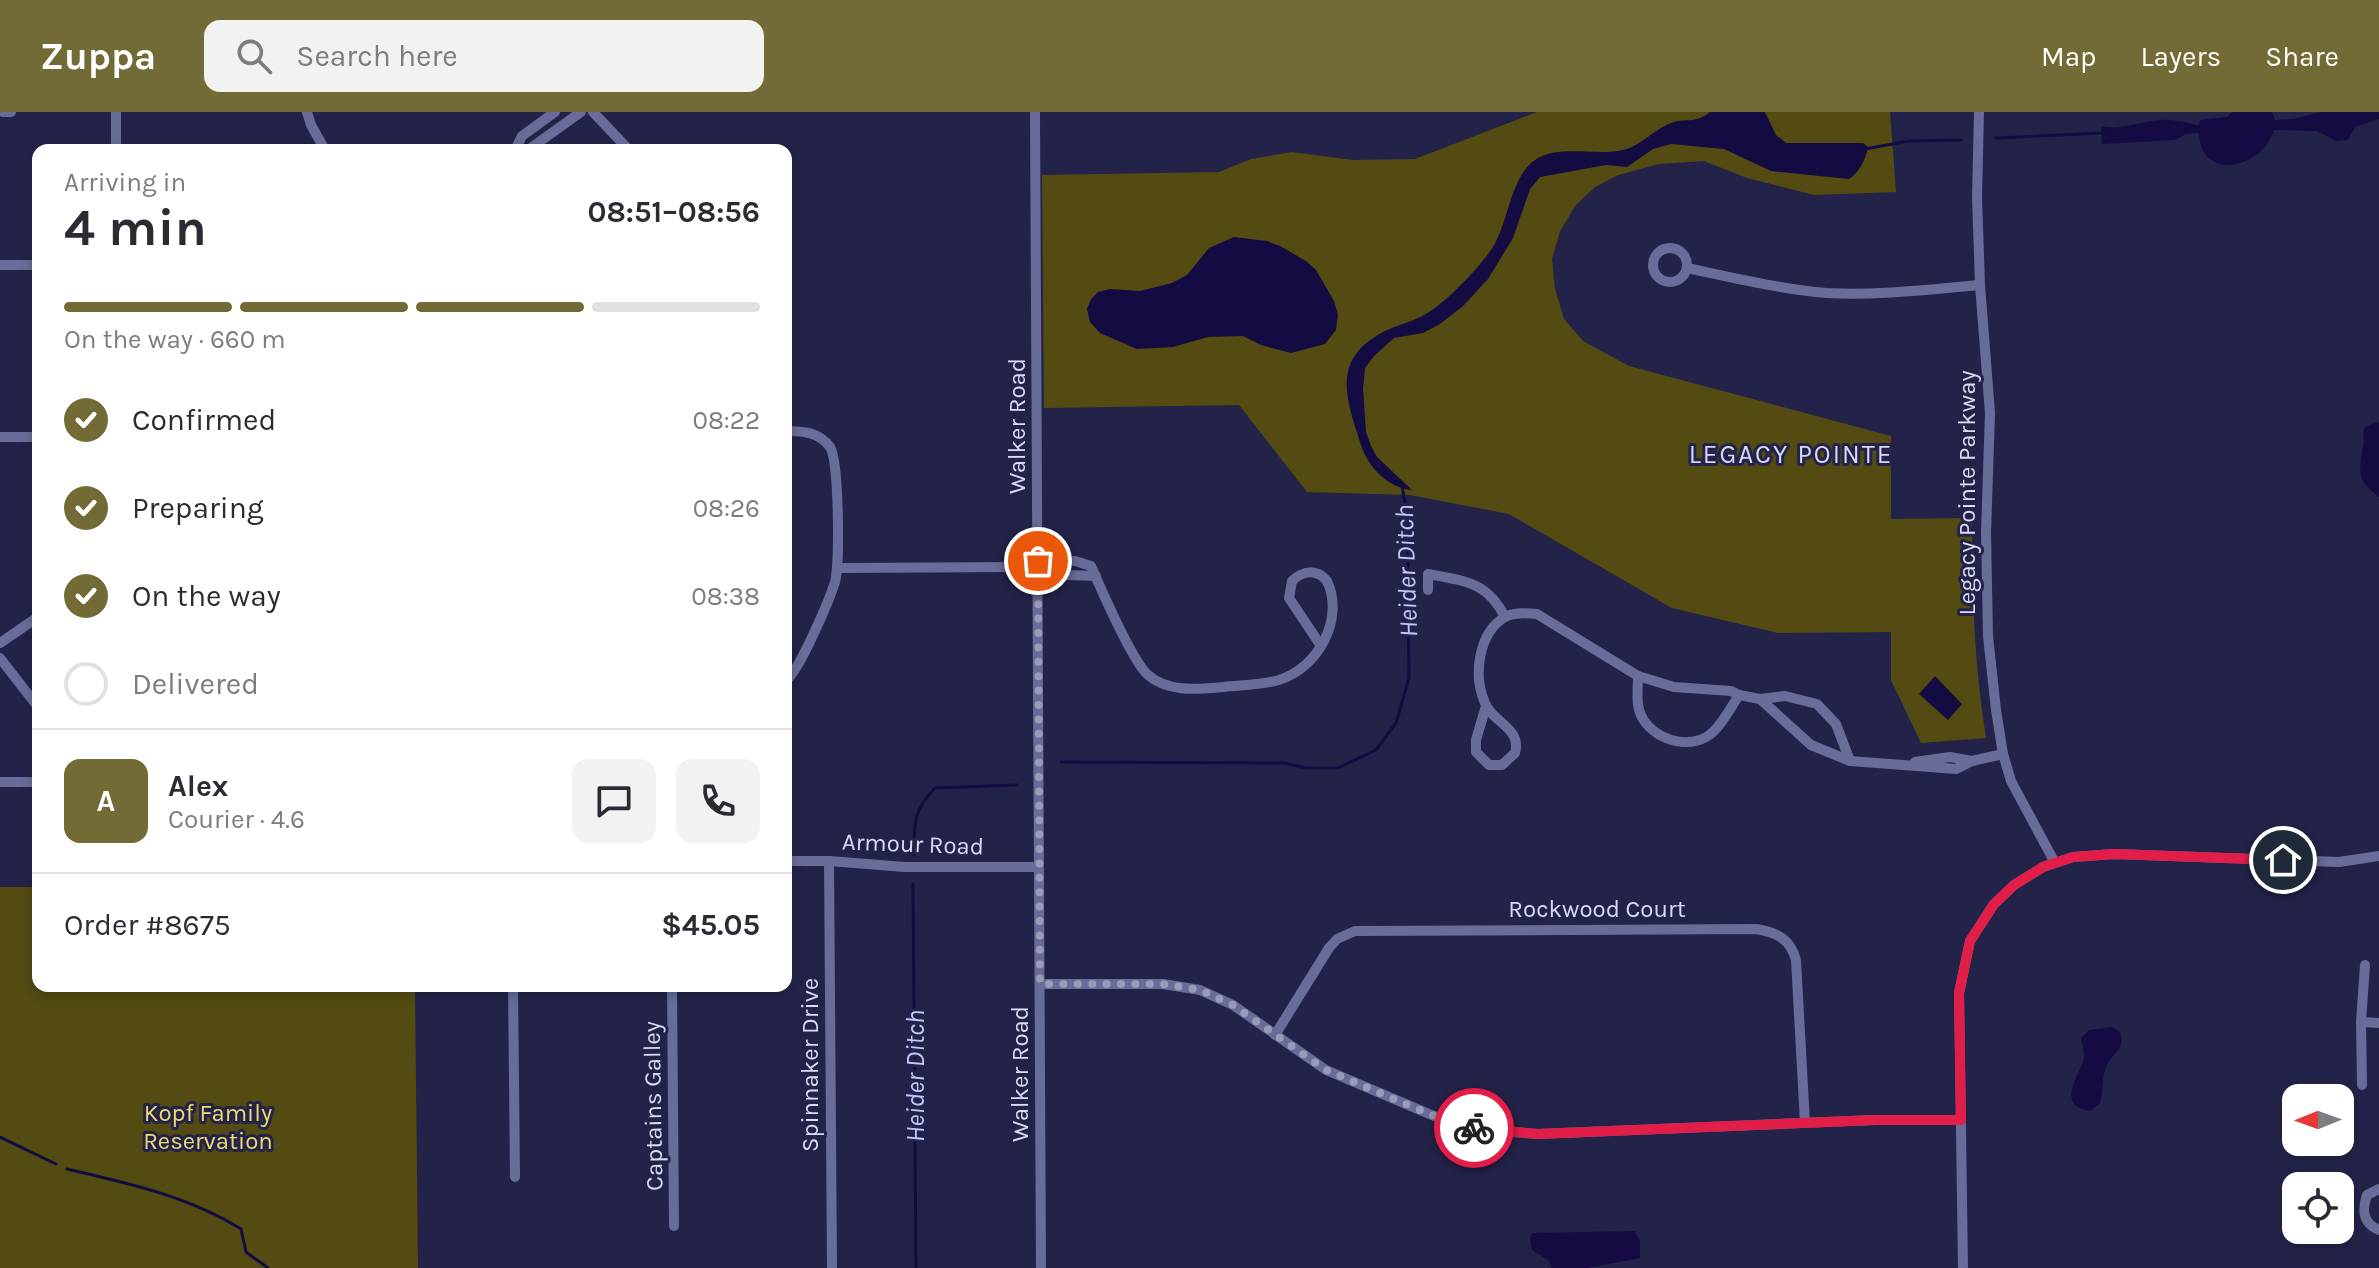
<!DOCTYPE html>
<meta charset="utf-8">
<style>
body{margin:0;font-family:Karla,sans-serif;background:#f2f2f3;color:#2b2b33;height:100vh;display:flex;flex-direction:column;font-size:30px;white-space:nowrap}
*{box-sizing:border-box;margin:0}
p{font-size:26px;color:#7c7c81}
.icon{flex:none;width:44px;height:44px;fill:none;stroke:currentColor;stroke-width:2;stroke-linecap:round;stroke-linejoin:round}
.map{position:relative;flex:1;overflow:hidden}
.side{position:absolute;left:32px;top:32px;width:760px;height:848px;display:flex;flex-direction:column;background:#fff;border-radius:16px;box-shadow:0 4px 12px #0003}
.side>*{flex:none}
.needle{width:52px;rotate:269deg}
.controls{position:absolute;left:2282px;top:972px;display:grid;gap:16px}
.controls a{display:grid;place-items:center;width:72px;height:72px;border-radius:16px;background:#fff;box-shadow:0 4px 12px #0003;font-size:40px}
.pin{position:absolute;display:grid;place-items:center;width:68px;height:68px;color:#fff;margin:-34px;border:4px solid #fff;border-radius:50%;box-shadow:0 2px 8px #0007}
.courier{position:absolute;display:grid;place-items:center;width:80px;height:80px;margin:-40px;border:6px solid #e11d48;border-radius:50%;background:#fff;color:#222;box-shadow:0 2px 10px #0007}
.headline em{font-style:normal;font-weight:700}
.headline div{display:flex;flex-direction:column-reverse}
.headline{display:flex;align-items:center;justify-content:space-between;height:136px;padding:0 32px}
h1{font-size:52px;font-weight:700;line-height:60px}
.bar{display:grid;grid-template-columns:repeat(4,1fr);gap:12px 8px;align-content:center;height:96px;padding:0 32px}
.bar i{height:10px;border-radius:6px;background:#e1e1e2}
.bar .selected{background:#736b35}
.bar p{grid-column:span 4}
.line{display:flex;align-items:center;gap:20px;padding:0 32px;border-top:2px solid #e1e1e2}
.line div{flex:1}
.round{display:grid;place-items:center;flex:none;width:84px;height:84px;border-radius:16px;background:#f2f2f3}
ol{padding:0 32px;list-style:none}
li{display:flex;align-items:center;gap:24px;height:88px}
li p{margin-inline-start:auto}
li .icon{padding:8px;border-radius:50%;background:#736b35;color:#fff;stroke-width:4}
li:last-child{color:#7c7c81}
li i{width:44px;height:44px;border:4px solid #e1e1e2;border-radius:50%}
header{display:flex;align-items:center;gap:48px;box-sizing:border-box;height:112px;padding:0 40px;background:#736b35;color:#fff}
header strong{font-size:38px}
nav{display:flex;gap:44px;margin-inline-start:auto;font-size:28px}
.search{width:560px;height:72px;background:#f2f2f3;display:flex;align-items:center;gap:20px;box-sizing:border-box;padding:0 28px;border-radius:16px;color:#7c7c81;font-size:30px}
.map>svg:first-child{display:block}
</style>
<header>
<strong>Zuppa</strong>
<div class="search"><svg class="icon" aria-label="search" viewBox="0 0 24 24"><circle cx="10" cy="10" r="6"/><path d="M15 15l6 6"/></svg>Search here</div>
<nav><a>Map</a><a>Layers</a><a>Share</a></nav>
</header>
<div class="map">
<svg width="2379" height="1156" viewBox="0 0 2379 1156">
<rect width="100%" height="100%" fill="#232349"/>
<g fill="#534b12">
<path d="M 1537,0 L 1890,0 L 1896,80 L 1814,83 L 1747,66 L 1704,49 L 1659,52 L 1618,63 L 1595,75 L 1576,93 L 1560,119 L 1552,147 L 1555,177 L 1564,207 L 1583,229 L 1629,254 L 1891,324 L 1891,407 L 1972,406 C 1972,481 1974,553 1986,626 L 1921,631 L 1891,568 L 1891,520 L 1778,521 L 1672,496 L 1509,402 L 1410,383 L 1307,380 L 1239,293 L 1044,296 L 1042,63 L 1219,60 L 1251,47 L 1292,40 L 1353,48 L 1415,47 Z"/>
<path d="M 0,775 L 38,775 L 38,874 L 415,874 L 418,1156 L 0,1156 Z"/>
</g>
<g fill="#130b42">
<path d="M 1710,0 L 1765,0 L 1776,23 L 1786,31 L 1863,31 L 1868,35 C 1866,47 1859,61 1849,67 L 1771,59 L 1724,37 L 1671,32 L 1653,37 L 1627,55 L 1606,53 L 1540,65 L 1530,77 L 1513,126 L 1488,167 L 1463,194 L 1440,212 L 1423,221 L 1394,226 L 1374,244 L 1365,256 L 1363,277 L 1366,320 L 1371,334 L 1377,345 L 1412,378 C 1388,376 1368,355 1361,333 C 1346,286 1330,247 1385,219 C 1397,213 1412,210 1424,203 C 1446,191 1480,155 1493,135 C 1508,111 1511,64 1535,48 C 1557,33 1592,43 1618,39 C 1640,36 1651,19 1671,11 C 1687,5 1694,13 1710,0 Z"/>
<path d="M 2232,0 L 2272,0 L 2275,8 L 2294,7 L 2321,0 L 2379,0 L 2379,7 L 2355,15 L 2348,28 L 2336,29 L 2317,19 L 2274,18 C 2264,55 2201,72 2199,21 L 2186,22 L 2175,28 L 2102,32 L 2101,14 C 2121,19 2140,9 2160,8 C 2172,7 2186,11 2199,13 L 2200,8 L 2227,5 Z"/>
<path d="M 1234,125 L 1267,129 L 1280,134 L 1306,149 L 1316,158 L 1334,189 L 1338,203 L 1336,218 L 1325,232 L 1291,241 L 1261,233 L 1243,224 L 1208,225 L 1173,235 L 1137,237 L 1100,221 L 1090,210 L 1087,197 L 1091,187 L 1098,180 L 1110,177 L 1140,179 L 1172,171 L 1187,163 L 1209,136 Z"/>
<path d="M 2377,310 L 2379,311 L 2379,385 C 2356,367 2359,361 2363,334 C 2365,326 2362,322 2365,315 Z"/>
<path d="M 1935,564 L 1962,592 L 1948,608 L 1919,582 Z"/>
<path d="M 2111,915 L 2120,920 C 2126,937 2113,940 2107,953 C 2101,965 2104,979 2100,991 L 2090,999 C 2054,993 2081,963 2084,945 C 2085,939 2082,932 2081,926 L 2089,918 Z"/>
<path d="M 1635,1119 L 1640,1129 L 1640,1146 L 1587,1156 L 1552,1156 L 1548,1148 L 1532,1138 L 1530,1126 L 1532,1121 Z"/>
</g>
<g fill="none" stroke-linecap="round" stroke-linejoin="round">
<g stroke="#130b42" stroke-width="3">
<path d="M 1996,26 L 2104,21"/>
<path d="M 1865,37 L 1909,29 L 1961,28"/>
<path d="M 1061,650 L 1285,651 L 1305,656 L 1338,656 L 1376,638 L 1396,611 L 1409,566 L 1407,401 L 1402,374"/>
<path d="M 914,743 C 914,711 913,699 935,676 L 1017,673"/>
<path d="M 913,772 L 916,1156"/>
<path d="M 0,1025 L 56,1052"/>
<path d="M 67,1057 C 127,1071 188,1084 241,1117 L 246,1140 L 268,1156"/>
</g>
<g stroke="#696c98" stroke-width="10">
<path d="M 3,0 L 11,0"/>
<path d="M 116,0 L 116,38"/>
<path d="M 307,0 L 311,13 L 325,38"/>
<path d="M 593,0 L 629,38"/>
<path d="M 1035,0 L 1041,1156"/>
<path d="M 1979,0 L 1977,85 L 1980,173 L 1990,301 L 1986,421 L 1988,524 L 1996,598 L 2003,642 L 2011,669 L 2054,749"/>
<path d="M 515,38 L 522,24 L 555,0"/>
<path d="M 528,38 L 581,0"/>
<circle cx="1670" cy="153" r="17"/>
<path d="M 0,153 L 38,153"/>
<path d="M 1687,156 C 1734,166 1780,177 1827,181 C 1877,184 1930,177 1980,173"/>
<path d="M 786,319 C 803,319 819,320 830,335 C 839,349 840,452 835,470 C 829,489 800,557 786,569"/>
<path d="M 0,325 L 38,325"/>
<path d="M 1038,449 L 1075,449 L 1091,454 C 1101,477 1132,549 1148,563 C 1169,581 1198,577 1224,575 C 1242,573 1262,573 1279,568 C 1318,556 1345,507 1327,469 C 1317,457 1303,458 1292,469 L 1289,486 L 1321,534"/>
<path d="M 837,456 L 1038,455"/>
<path d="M 1038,462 L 1096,464"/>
<path d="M 1428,478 L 1428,462 C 1464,469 1487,469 1505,505"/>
<path d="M 0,531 L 38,505"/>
<path d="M 0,546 L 38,595"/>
<path d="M 1638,564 C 1638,579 1635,594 1643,607 C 1657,630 1694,639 1714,619 C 1724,609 1731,595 1739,583"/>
<path d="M 1760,587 L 1811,633 L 1850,649 L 1956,657 L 1972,649 L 2003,642"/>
<path d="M 1486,594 L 1476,628 L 1476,640 L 1489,653 L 1502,653 L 1515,641 C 1522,616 1493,611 1485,591 C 1473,564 1478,521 1505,505 C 1515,500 1527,501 1537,502 L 1638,564 L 1674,575 L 1731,579 L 1739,583 L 1760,587 L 1785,584 L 1817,592 L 1836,612 L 1850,649"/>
<path d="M 1915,650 L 1950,645 L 1972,649"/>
<path d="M 0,670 L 38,670"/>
<path d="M 786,749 L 829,749 L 905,755 L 1039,755"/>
<path d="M 829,749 L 832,1156"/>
<path d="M 1040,872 L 1163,872 L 1200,878 L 1233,893 L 1326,958 L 1434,1004 L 1461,1013 L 1486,1018 L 1538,1022 L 1875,1008 L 1961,1008"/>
<path d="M 513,874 L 515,1065"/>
<path d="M 672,874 L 674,1114"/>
<path d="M 2361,910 L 2379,911"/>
<path d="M 1275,923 L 1329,836 L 1337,827 L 1355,819 L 1757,817 C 1778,821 1790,827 1796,848 L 1805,1011"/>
<path d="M 2362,973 L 2361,910 L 2365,853"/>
<path d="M 2379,1077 L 2367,1083 C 2362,1098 2362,1111 2379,1118"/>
<path d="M 1963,1156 L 1959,881 L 1970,829 L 1994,792 L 2014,773 L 2043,755 L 2073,745 L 2114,742 L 2339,750 L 2379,744"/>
</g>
</g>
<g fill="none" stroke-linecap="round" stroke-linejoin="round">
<path stroke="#999bb8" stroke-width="8" stroke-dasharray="0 14.4" d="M 1038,449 L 1040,872 L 1163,872 L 1200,878 L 1233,893 L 1326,958 L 1434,1004 L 1474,1016"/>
<path stroke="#e11d48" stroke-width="10" d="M 1474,1016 L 1538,1022 L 1875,1008 L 1961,1008 L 1959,881 L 1970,829 L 1994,792 L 2014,773 L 2043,755 L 2073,745 L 2114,742 L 2283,748"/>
</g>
<g text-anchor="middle" stroke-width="6" stroke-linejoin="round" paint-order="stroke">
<g font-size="24" fill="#d8dbf4" stroke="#232349">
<text transform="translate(1017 314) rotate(-90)" y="8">Walker Road</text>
<text transform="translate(1967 381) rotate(-90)" y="8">Legacy Pointe Parkway</text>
<text transform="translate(913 732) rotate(2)" y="8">Armour Road</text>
<text x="1597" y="805">Rockwood Court</text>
<text transform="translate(810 953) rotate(-90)" y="8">Spinnaker Drive</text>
<text transform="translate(1020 962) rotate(-90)" y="8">Walker Road</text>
<text transform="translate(653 994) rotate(-91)" y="8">Captains Galley</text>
</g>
<g font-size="24" fill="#eada70" stroke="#232349">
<text x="208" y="1009">Kopf Family<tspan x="208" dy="28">Reservation</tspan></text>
</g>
<g font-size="26" letter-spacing="2" fill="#d5d8f6" stroke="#232349">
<text x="1791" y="351">LEGACY POINTE</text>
</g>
<g font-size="26" font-style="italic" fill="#c1c6fd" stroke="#232349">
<text transform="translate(1406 459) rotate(-92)" y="9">Heider Ditch</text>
<text transform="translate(915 964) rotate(-90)" y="9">Heider Ditch</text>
</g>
</g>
</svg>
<div class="controls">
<a><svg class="needle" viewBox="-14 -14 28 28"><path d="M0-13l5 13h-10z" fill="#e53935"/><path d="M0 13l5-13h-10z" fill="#7c7c81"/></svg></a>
<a><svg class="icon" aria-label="locate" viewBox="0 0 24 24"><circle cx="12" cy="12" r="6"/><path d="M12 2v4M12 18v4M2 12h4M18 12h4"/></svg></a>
</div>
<div class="pin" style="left:1038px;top:449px;background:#ea580c"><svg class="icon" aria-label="bag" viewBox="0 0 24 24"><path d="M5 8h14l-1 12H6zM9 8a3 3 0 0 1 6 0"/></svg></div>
<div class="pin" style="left:2283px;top:748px;background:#1f2937"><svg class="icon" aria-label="home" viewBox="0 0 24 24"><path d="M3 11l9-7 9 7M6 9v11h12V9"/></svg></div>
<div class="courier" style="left:1474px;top:1016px"><svg class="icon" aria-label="bike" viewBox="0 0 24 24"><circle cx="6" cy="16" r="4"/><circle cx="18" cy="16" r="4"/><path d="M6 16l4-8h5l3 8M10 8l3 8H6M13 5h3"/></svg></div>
<section class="side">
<div class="headline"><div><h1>4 min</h1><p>Arriving in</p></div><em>08:51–08:56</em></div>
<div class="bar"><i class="selected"></i><i class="selected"></i><i class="selected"></i><i></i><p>On the way · 660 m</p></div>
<ol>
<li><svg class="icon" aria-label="check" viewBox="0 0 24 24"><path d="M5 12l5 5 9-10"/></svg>Confirmed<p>08:22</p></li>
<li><svg class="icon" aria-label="check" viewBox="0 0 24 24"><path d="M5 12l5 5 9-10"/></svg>Preparing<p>08:26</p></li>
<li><svg class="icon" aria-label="check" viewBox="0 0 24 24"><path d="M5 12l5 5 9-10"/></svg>On the way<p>08:38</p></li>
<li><i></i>Delivered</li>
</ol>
<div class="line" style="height:144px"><b class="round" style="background:#736b35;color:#fff">A</b><div><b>Alex</b><p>Courier · 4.6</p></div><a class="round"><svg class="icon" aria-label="chat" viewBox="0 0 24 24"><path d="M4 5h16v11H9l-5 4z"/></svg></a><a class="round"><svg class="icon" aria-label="phone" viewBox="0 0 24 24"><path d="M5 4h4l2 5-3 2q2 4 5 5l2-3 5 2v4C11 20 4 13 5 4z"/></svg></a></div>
<div class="line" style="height:104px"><div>Order #8675</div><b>$45.05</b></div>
</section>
</div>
